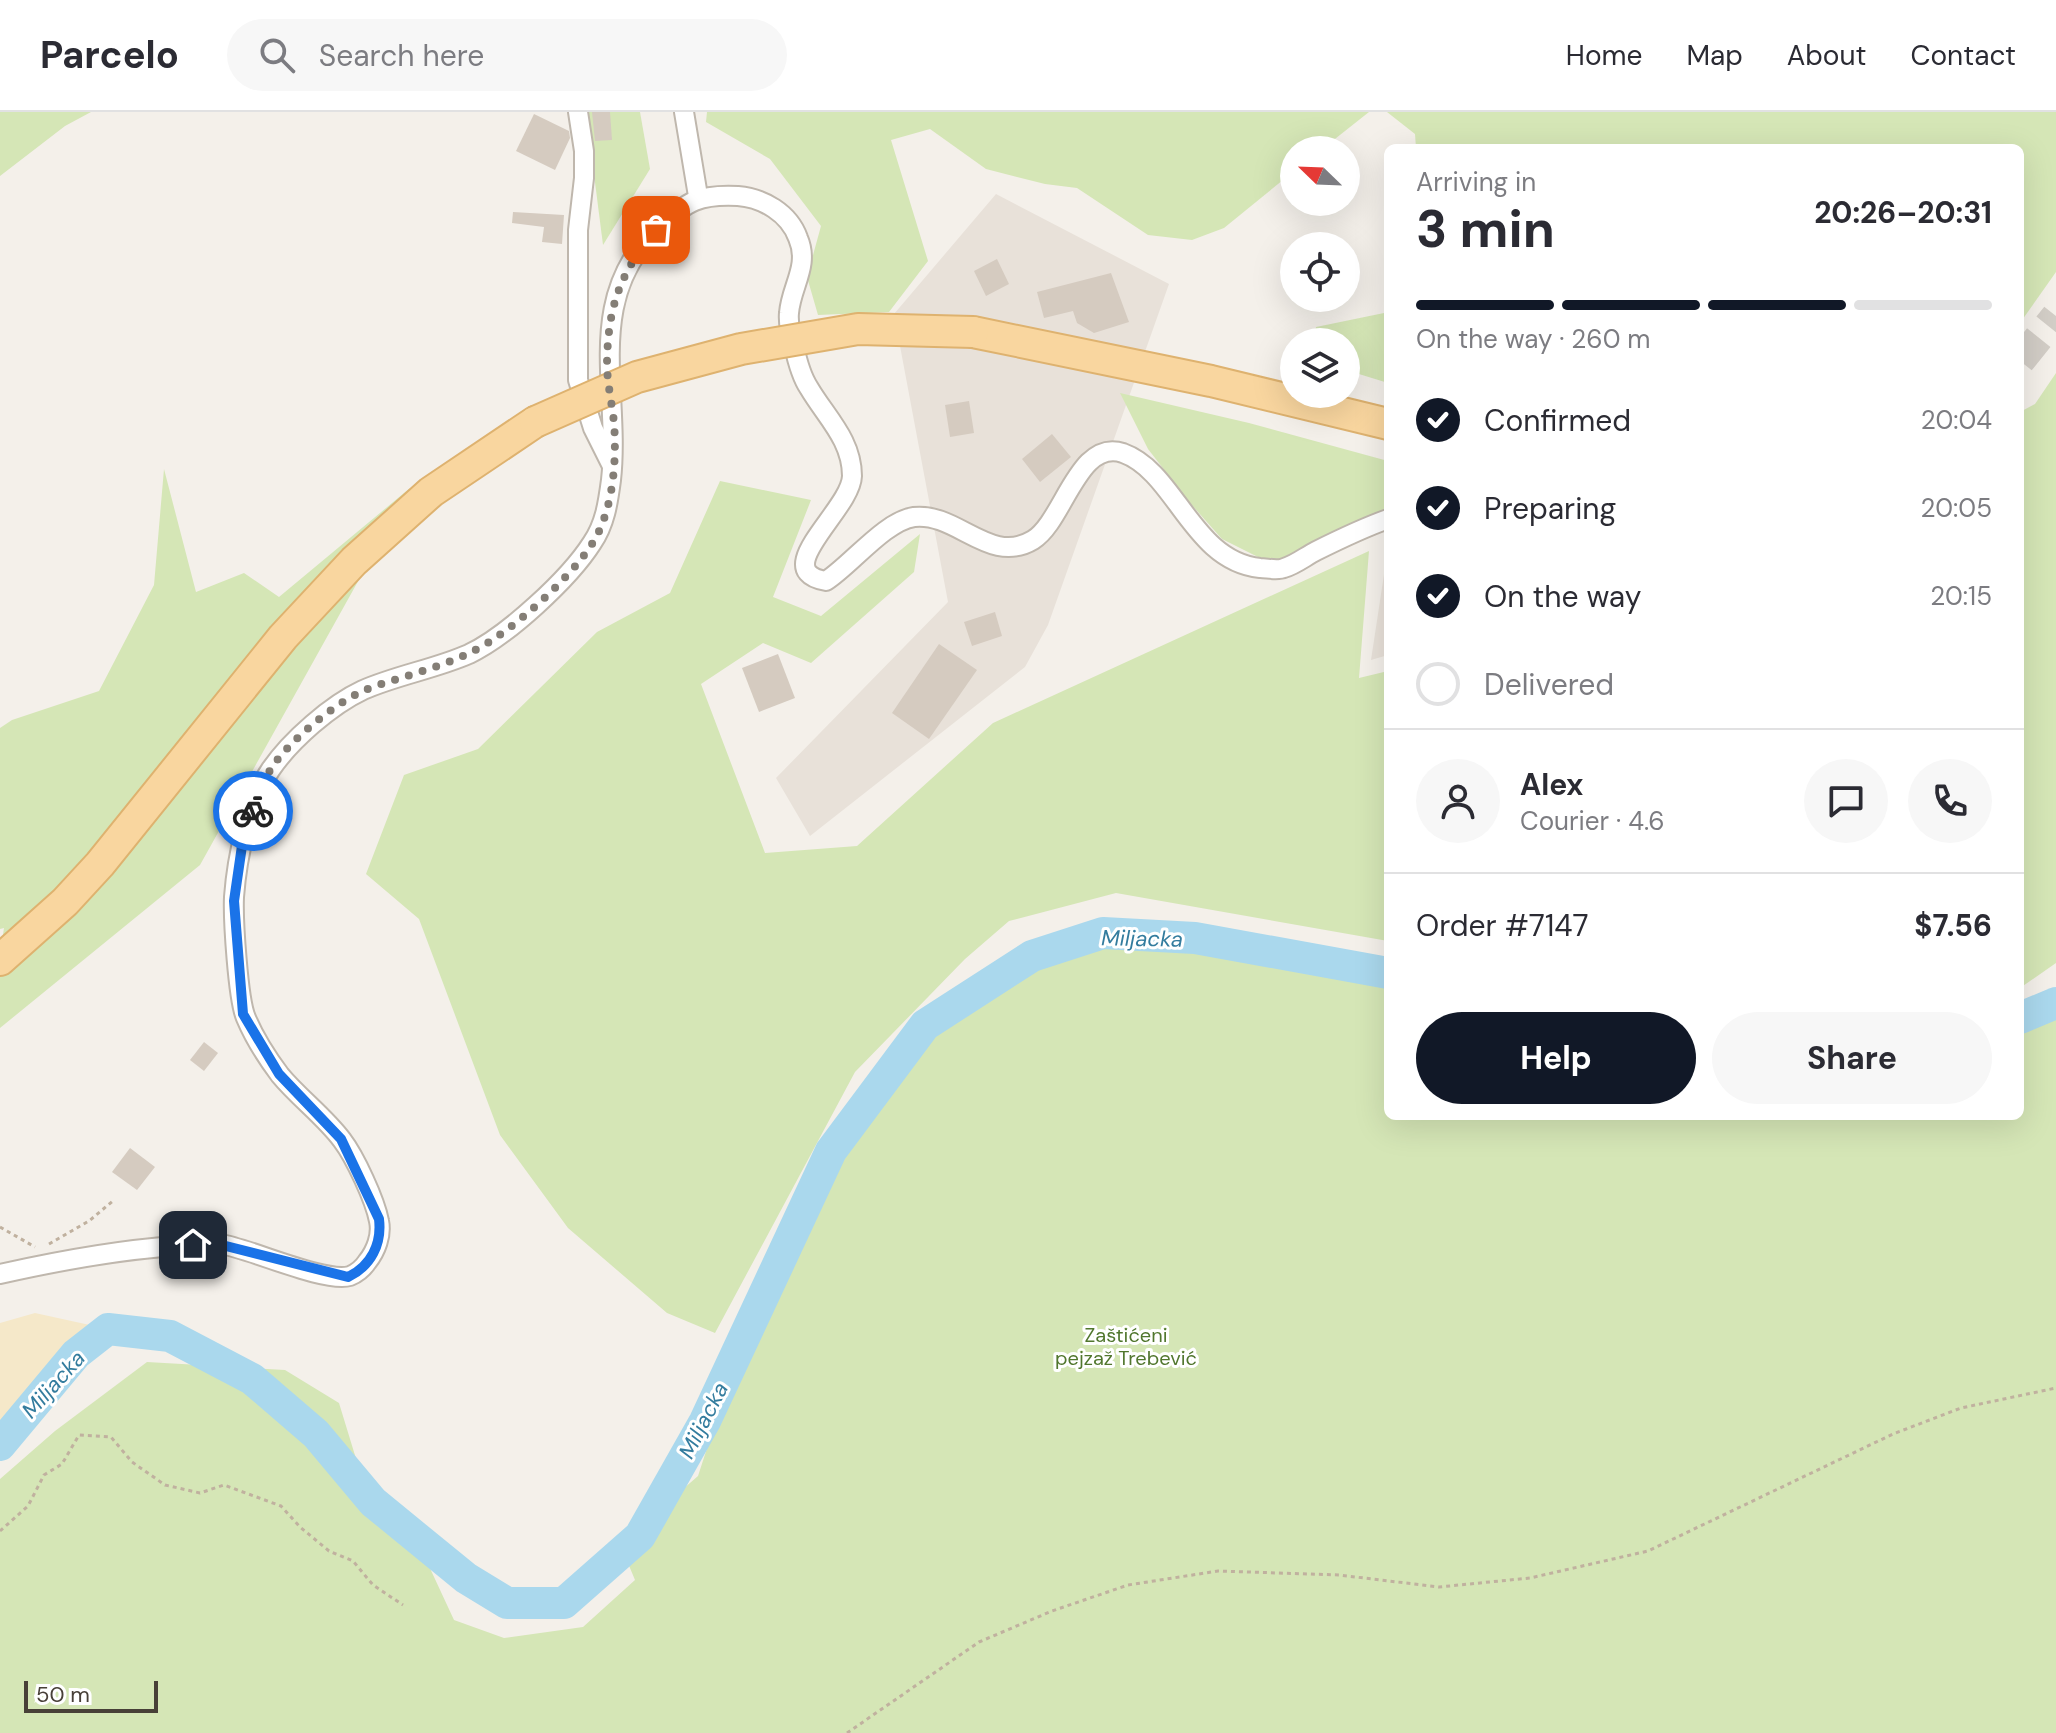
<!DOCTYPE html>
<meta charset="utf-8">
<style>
body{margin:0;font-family:"DM Sans",sans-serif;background:#f7f7f7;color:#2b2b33;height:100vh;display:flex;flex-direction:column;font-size:30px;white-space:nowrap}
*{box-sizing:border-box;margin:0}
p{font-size:26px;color:#7c7c81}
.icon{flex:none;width:44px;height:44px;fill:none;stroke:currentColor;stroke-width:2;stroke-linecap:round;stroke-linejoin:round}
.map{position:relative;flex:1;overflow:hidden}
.panel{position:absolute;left:1384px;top:32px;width:640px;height:976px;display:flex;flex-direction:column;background:#fff;border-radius:12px;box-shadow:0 8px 32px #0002}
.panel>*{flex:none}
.needle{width:52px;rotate:293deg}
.controls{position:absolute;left:1280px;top:24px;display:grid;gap:16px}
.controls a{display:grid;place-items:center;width:80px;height:80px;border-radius:50%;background:#fff;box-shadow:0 8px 32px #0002;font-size:40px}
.scale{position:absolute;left:24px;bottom:20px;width:134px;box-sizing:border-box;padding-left:8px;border:4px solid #484038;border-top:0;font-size:22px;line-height:28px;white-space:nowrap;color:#484038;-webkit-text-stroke:6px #fff;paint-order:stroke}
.pin{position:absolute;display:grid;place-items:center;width:68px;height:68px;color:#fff;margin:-34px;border-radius:16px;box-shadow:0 4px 12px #0006}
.courier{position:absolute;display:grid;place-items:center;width:80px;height:80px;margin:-40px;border:6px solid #1a73e8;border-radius:50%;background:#fff;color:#222;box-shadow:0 2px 10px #0007}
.overview em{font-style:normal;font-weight:700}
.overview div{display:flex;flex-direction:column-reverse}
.overview{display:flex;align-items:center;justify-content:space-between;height:136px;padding:0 32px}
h1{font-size:52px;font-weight:700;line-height:60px}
.bar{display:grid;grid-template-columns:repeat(4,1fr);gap:12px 8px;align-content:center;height:96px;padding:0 32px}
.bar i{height:10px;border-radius:6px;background:#e1e1e2}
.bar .selected{background:#111827}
.bar p{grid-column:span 4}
.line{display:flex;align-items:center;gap:20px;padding:0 32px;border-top:2px solid #e1e1e2}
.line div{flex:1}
.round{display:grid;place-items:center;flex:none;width:84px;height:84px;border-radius:42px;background:#f7f7f7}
ol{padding:0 32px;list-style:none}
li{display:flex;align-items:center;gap:24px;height:88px}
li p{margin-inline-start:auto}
li .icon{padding:8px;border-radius:50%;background:#111827;color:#fff;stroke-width:4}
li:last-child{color:#7c7c81}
li i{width:44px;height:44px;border:4px solid #e1e1e2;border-radius:50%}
.primary-button{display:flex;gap:16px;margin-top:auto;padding:16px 32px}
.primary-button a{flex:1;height:92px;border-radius:48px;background:#111827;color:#fff;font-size:32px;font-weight:700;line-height:92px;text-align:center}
.primary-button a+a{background:#f7f7f7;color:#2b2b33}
header{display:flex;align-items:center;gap:48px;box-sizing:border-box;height:112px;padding:0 40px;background:#fff;border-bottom:2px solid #e1e1e2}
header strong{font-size:38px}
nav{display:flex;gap:44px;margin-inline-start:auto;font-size:28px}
.search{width:560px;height:72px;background:#f7f7f7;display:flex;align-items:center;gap:20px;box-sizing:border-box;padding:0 28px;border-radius:44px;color:#7c7c81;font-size:30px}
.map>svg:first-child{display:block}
</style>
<header>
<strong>Parcelo</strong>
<div class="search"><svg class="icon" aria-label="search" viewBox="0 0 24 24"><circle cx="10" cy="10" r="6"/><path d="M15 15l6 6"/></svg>Search here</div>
<nav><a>Home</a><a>Map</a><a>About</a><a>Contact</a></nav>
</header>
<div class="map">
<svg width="2056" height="1621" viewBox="0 0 2056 1621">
<rect width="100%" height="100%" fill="#f4f0ea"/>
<g fill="#e8e1d9">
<path d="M 996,82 L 1169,172 L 1048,513 L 1025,555 L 810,724 L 776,666 L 948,490 L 894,202 Z"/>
<path d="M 1388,436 L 1388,543 L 1371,548 Z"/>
</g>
<g fill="#d5e6b6">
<path d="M 0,0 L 91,0 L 65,14 L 0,64 Z"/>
<path d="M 586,0 L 640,0 L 650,57 L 603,133 Z"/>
<path d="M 707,0 L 1369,0 L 1321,38 L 1294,38 L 1294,59 L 1224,116 L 1192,128 L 1148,123 L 1077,76 L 1045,72 L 986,57 L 930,17 L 891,28 L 928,149 L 889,200 L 818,203 L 807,165 L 821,114 L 770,47 L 706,10 Z"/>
<path d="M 1387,0 L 2056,0 L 2056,160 L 2020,211 L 2020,36 L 1416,36 L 1415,22 Z"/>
<path d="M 1388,198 L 1388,271 L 1346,258 L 1346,230 L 1313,230 L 1316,215 L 1384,201 Z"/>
<path d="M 2056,261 L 2056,851 L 2020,876 L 2020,300 L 2035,292 Z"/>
<path d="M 1120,281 L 1249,311 L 1388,349 L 1388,397 L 1276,454 L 1222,427 L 1190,391 L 1148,337 Z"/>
<path d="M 164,357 L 196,480 L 244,461 L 279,485 L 410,376 L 200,753 L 0,916 L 0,842 L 4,816 L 0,817 L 0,616 L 12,608 L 99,579 L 154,473 Z"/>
<path d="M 720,369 L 811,388 L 773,485 L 821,504 L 920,422 L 914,460 L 811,551 L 763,531 L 701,572 L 765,741 L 857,734 L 993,611 L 1369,439 L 1359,566 L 1388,559 L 1388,829 L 1116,781 L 1009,809 L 965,847 L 855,960 L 715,1221 L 667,1201 L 568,1116 L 500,1023 L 419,807 L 366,762 L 404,663 L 478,637 L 597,520 L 670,481 Z"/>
<path d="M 1197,816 L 1388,859 L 1388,1004 L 2020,1004 L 2020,909 L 2056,899 L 2056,1621 L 0,1621 L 0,1367 L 55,1319 L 147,1250 L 285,1258 L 339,1291 L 361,1363 L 428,1452 L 454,1508 L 504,1526 L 583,1515 L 635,1468 L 620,1432 L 698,1364 L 746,1216 L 831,1039 L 896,948 L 959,900 L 1041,831 L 1107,834 Z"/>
</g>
<path fill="#f5e8c9" d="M 35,1201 L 108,1217 L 76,1242 L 0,1333 L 0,1211 Z"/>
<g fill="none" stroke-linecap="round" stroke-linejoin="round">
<g stroke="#aad8ed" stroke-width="32">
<path d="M 2020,906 L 2056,891"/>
<path d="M 0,1333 L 76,1242 L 108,1217 L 170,1224 L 252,1267 L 316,1322 L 373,1390 L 466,1466 L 507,1491 L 564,1491 L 640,1424 L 705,1309 L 831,1039 L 925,913 L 1032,844 L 1103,821 L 1195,826 L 1388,861"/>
</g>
</g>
<g fill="#d5cbc0">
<path d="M 592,0 L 610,0 L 612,28 L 595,29 Z"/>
<path d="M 534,2 L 569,19 L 570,26 L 555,58 L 516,39 Z"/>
<path d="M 513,100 L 564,103 L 562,132 L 542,130 L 544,115 L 512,111 Z"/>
<path d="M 997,147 L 1009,172 L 986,184 L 974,159 Z"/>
<path d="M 1111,161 L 1129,210 L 1094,221 L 1077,211 L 1073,199 L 1044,206 L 1037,180 Z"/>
<path d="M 969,289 L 974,321 L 950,325 L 945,293 Z"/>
<path d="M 1052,322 L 1071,345 L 1040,370 L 1022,347 Z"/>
<path d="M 995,500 L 1002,524 L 972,534 L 964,510 Z"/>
<path d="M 939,532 L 977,558 L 929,627 L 892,601 Z"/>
<path d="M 778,542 L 795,586 L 759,600 L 742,556 Z"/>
<path d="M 204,930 L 218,941 L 204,959 L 190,948 Z"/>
<path d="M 130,1036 L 155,1055 L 137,1078 L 112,1060 Z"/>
</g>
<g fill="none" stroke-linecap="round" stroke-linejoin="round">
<path stroke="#d2cdc6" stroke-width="30" stroke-dasharray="30 15" stroke-linecap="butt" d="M 2020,249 L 2056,204"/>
<defs>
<g id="street">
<path d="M 578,0 L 584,39 L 584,66 L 578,118 L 578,268 L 593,316 L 611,352"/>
<path d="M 684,0 L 698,84"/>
<path d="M 0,1162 C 58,1149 117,1138 176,1134 C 190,1133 207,1130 221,1132 C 251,1137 324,1171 350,1164 C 357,1161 363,1156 367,1150 C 376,1139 382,1123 379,1109 C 375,1088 355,1045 342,1028 C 324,1004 299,986 280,963 C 268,947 254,925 246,906 C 238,888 233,807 234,785 C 237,745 248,691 271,657 C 291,628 331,593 363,578 C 397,563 435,557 469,542 C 507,524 569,467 592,431 C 605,412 608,391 611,368 C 621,278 582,187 659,115 C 687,89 700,82 738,84 C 763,86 789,101 798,126 C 810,154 791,174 789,201 C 788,210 791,225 794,234 C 797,248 801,264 809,276 C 826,305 852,328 852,364 C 851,398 767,459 826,469 C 851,453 885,409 914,405 C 957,400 990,454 1033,428 C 1064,409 1078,326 1123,341 C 1176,360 1192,449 1260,456 C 1267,456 1277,459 1284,456 C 1295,453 1306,444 1316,439 C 1340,427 1363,416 1388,407"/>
</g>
<g id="primary">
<path d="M 973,220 L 1211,269 L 1388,312"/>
<path d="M 0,848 L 65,790 L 100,752 L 283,525 L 354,449 L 431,380 L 535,310"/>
</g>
</defs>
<use href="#street" stroke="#bfb7ad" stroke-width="22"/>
<use href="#primary" stroke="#deb26f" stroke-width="34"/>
<g stroke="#c0b19f" stroke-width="3" stroke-dasharray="4 4" stroke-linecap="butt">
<path d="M 0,1115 L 35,1135"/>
<path d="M 49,1132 L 89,1109 L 114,1088"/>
<path d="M 0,1419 L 28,1394 L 44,1363 L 62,1352 L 79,1323 L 111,1325 L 132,1350 L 165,1373 L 200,1381 L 224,1373 L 281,1394 L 300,1415 L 329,1439 L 353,1449 L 373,1473 L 403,1493"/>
<path d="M 847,1621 L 979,1530 L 1052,1499 L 1128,1473 L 1218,1459 L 1339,1463 L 1439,1475 L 1530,1466 L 1648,1439 L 1893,1322 L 1961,1296 L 2056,1276"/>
</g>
<use href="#street" stroke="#fff" stroke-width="18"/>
<use href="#primary" stroke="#f9d69f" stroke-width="30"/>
<defs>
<path id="primary-bridge" d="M 535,310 L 637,265 L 741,237 L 858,217 L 973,220"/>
</defs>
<use href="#primary-bridge" stroke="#deb26f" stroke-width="34" stroke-linecap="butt"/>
<use href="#primary-bridge" stroke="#f9d69f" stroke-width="30"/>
</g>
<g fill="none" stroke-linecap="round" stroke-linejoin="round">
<path stroke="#847e76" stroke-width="8" stroke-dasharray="0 14.4" d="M 253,699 C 258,686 262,672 269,660 C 284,633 336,590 365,578 C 401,564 439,557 473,539 C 509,522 568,468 590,435 C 613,402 617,350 614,311 C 612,291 607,271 607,251 C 608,194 620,161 656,118"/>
<path stroke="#1a73e8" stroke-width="10" d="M 193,1133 L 218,1132 L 348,1165 C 371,1154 382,1132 379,1107 L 341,1027 L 279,962 L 243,902 L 234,789 L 244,720 L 253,699"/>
</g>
<g text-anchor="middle" stroke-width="6" stroke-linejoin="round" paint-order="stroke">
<g font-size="20" fill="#51772e" stroke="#fff">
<text x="1126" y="1230">Zaštićeni<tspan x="1126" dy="23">pejzaž Trebević</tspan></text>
</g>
<g font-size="22" font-style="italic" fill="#337c9e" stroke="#fff">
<text transform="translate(1142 826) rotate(1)" y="8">Miljacka</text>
<text transform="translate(53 1272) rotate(-48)" y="8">Miljacka</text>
<text transform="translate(703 1308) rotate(-63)" y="8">Miljacka</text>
</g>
</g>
</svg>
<div class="controls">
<a><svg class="needle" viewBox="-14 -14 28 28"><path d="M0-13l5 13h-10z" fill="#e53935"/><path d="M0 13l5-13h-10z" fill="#7c7c81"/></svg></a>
<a><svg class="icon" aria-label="locate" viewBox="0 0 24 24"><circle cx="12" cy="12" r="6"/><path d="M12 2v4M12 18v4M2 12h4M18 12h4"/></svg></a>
<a><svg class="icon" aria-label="layers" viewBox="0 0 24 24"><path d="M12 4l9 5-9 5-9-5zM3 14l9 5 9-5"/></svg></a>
</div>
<div class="scale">50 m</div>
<div class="pin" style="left:656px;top:118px;background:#ea580c"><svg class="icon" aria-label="bag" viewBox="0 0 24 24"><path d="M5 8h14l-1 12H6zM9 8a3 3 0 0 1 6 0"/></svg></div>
<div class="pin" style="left:193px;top:1133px;background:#1f2937"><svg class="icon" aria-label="home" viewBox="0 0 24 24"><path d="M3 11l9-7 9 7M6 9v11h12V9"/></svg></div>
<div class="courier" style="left:253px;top:699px"><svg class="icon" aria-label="bike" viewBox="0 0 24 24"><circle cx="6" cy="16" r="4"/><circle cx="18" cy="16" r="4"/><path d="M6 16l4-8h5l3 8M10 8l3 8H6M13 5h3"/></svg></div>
<section class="panel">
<div class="overview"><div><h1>3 min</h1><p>Arriving in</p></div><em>20:26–20:31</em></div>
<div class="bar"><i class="selected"></i><i class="selected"></i><i class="selected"></i><i></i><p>On the way · 260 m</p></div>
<ol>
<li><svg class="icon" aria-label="check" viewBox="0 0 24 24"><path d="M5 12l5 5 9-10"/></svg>Confirmed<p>20:04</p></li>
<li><svg class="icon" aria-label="check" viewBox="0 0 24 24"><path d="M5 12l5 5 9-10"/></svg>Preparing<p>20:05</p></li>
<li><svg class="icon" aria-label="check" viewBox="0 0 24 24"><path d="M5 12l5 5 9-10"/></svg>On the way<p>20:15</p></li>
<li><i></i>Delivered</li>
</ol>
<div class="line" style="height:144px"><a class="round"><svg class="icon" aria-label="person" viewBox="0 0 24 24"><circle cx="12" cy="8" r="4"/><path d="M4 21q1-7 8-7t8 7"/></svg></a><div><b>Alex</b><p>Courier · 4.6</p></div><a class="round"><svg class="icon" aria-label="chat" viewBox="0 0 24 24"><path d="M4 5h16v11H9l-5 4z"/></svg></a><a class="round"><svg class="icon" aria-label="phone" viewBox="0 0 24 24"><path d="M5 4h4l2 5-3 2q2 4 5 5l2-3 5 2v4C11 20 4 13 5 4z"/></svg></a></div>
<div class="line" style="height:104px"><div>Order #7147</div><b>$7.56</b></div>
<div class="primary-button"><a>Help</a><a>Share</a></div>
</section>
</div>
